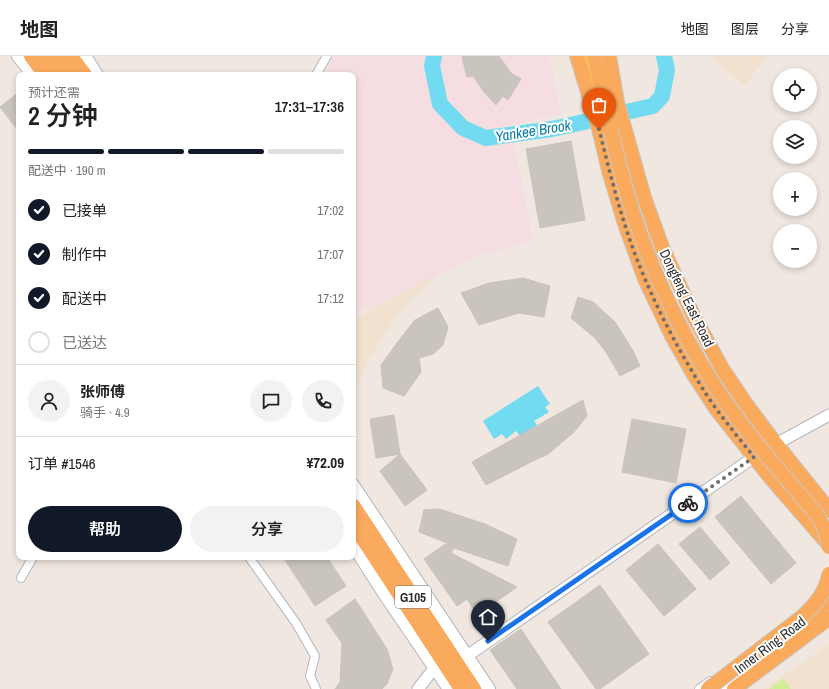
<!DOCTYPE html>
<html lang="zh">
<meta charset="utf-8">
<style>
body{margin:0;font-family:"Archivo Narrow","Noto Sans SC",sans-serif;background:#f2f2f2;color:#222;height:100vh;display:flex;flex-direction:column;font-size:15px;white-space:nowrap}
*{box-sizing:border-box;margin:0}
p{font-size:13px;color:#767676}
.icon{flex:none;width:22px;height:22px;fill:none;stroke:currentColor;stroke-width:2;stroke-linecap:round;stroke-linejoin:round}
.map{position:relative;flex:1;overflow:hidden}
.drawer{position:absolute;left:16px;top:16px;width:340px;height:488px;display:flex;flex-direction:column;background:#fff;border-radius:8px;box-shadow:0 2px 6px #0003}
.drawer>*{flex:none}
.fabs{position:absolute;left:773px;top:12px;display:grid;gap:8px}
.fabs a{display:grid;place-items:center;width:44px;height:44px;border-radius:50%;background:#fff;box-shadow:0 2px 6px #0003;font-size:20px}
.pin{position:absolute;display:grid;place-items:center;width:34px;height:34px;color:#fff;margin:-41px -17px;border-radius:50% 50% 50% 0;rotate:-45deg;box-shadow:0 0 4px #0007}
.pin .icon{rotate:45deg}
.courier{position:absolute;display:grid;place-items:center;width:40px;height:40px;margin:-20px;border:3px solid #1a73e8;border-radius:50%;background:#fff;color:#222;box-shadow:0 1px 5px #0007}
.summary em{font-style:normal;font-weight:600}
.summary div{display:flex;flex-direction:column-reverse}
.summary{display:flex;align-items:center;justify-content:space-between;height:68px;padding:0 12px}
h1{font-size:26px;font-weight:600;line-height:30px}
.bar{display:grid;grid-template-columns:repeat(4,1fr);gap:6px 4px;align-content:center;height:48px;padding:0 12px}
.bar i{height:5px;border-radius:3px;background:#e0e0e0}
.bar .current{background:#111827}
.bar p{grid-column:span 4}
.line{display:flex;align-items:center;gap:10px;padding:0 12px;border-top:1px solid #e0e0e0}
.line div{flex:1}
.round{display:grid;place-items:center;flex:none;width:42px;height:42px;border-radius:21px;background:#f2f2f2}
ol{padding:0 12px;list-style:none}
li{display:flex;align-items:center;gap:12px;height:44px}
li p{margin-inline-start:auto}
li .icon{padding:4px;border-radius:50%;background:#111827;color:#fff;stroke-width:4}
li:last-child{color:#767676}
li i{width:22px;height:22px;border:2px solid #e0e0e0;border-radius:50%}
.cta{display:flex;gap:8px;margin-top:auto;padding:8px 12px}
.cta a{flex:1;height:46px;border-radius:24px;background:#111827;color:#fff;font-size:16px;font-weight:600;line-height:46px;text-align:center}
.cta a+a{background:#f2f2f2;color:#222}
header{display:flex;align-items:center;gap:24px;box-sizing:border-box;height:56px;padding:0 20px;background:#fff;border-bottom:1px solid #e0e0e0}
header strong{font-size:19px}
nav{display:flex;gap:22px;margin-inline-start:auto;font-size:14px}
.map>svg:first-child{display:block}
</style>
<header>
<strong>地图</strong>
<nav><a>地图</a><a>图层</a><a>分享</a></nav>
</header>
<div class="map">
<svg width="829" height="633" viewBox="0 0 829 633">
<rect width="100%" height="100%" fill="#efe7e0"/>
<g fill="#f0e2cf">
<path d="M 710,0 L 767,0 L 745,30 Z"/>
<path d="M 439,217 L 398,257 L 369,303 L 353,343 L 353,263 Z"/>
<path d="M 829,588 L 829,633 L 763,633 Z"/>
</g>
<path fill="#f5dde1" d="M 335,0 L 550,0 L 561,58 L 511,69 L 533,185 L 477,200 L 353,259 L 353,19 L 324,19 Z"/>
<path fill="#d0ed97" d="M 783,623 L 791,633 L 769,633 Z"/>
<path fill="#72dbf1" d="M 538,330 L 550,348 L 545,351 L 549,356 L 534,365 L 537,369 L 520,380 L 516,375 L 506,383 L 502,378 L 494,383 L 483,365 Z"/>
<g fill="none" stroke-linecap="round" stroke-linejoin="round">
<g stroke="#72dbf1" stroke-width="16">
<path d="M 434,0 L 432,10 L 440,48 L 463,72 L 486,82 L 552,73 L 611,60"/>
<path d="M 626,56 L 653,50 L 662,40 L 667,14 L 664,0"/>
</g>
</g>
<g fill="#cac4bf" stroke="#cac3b9">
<path d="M 466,0 L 499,0 L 506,10 L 512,18 L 521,23 L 508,44 L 503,40 L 496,49 L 484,36 L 473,20 L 467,21 L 462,1 Z"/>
<path d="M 19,36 L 19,76 L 0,51 Z"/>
<path d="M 571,85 L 585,164 L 540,172 L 526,93 Z"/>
<path d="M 523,222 L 550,230 L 544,261 L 519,257 L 479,269 L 461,237 L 489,227 Z"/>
<path d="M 578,241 L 593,246 L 615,266 L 632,293 L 640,310 L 620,320 L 606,296 L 595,282 L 571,262 Z"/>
<path d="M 438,252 L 448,271 L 443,289 L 433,298 L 419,302 L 421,316 L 404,340 L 383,332 L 381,309 L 400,283 L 415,264 Z"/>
<path d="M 583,344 L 587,360 L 574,376 L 548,398 L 535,404 L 486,429 L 472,406 Z"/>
<path d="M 394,359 L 400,398 L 376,402 L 370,363 Z"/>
<path d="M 632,363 L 686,373 L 676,427 L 622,416 Z"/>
<path d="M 400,398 L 427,434 L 405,450 L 380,415 Z"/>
<path d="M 741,440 L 796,507 L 771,528 L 715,461 Z"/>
<path d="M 440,453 L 485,468 L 517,483 L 508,510 L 454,492 L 451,497 L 517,531 L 477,559 L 467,543 L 457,550 L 424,503 L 447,487 L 419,476 L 424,454 Z"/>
<path d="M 700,471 L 730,507 L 710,524 L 679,488 Z"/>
<path d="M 658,488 L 696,533 L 664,560 L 626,514 Z"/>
<path d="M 283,501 L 327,501 L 346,530 L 315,550 Z"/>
<path d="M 600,529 L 649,598 L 600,633 L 596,633 L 548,566 Z"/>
<path d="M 355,543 L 387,593 L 393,613 L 387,628 L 382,633 L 335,633 L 340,626 L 342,587 L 326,564 Z"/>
<path d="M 521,573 L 561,633 L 517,633 L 490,594 Z"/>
</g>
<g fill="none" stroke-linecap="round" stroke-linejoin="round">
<defs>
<g id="minor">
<path d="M 316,19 L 327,0"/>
<path d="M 249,501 L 296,567 L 315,600 L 310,620 L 316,633"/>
<path d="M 21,522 L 33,501"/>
<path d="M 699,633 L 710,625"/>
</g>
<g id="tertiary">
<path d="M 776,388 L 829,359"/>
<path d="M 467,600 L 754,401"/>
<path d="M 418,633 L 435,611"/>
</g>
<g id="secondary">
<path d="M 18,0 L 33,19"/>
<path d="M 85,0 L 97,19"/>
<path d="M 353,429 L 489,633"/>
<path d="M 353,489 L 383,536 L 449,633"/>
<path d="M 762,600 L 818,559"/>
<path d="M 724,633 L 741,621"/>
</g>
<path id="primary" d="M 588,0 L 594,40"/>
<g id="trunk">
<path d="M 31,0 L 45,19"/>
<path d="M 46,0 L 60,19"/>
<path d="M 58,0 L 72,19"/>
<path d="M 71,0 L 85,19"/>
<path d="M 577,0 L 599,73 L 609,115 L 625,168 L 645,223 L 672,280 L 694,319 L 717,354 L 770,421 L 829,489"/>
<path d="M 594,0 L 611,75"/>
<path d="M 609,0 L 617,46 L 644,141 L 662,191 L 694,261 L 723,314 L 746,348 L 776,388 L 829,454"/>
<path d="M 353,449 L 474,633"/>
<path d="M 353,468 L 461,633"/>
<path d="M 807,562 L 829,545"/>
<path d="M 734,633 L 829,562"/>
</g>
</defs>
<use href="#minor" stroke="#b3b7c0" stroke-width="10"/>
<use href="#tertiary" stroke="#b3b7c0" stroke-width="13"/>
<use href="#secondary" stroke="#b3b7c0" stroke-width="14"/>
<use href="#primary" stroke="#c8c8c8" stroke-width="15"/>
<use href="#trunk" stroke="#c8c8c8" stroke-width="16"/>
<use href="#minor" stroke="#fff" stroke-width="8"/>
<use href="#tertiary" stroke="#fff" stroke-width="11"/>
<use href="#secondary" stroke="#fff" stroke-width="12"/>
<use href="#primary" stroke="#f4c360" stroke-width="13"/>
<use href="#trunk" stroke="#faaa5d" stroke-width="14"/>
<defs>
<g id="trunk-bridge">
<path d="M 611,75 C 618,105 625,134 635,163 C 659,233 693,302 737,362 C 762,396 791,428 818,460 C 824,470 827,479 829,491"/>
<path d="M 708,633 L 803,560 C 816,548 826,536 829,518"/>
</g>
</defs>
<use href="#trunk-bridge" stroke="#c8c8c8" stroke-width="16" stroke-linecap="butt"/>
<use href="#trunk-bridge" stroke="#faaa5d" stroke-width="14"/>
</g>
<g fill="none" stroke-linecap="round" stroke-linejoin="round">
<path stroke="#716e6c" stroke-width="4" stroke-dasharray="0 7.2" d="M 599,73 C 609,114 619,154 633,193 C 652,244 678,295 708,341 C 722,362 738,381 754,401 L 688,447"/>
<path stroke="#1a73e8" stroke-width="5" d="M 488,585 L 688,447"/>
</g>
<g text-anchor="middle" stroke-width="4" stroke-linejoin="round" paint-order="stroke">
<rect fill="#fff" stroke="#6c6c6c" stroke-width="1" x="395" y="530" width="36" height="22" rx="3"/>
<g font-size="13" font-weight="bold" fill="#2d2d2d">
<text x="413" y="546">G105</text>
</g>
<g font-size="14" fill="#2d2d2d" stroke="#fff">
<text transform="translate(687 242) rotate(64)" y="5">Dongfeng East Road</text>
<text transform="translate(770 589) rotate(-37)" y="5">Inner Ring Road</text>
</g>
<g font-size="15" font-style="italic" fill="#0b7da3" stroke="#fff">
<text transform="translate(533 75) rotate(-9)" y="5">Yankee Brook</text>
</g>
</g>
</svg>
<div class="fabs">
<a><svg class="icon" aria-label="locate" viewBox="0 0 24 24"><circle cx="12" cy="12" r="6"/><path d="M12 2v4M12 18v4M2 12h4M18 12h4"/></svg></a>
<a><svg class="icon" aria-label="layers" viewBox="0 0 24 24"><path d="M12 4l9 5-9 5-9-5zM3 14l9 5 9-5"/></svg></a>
<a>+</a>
<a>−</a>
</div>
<div class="pin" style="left:599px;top:73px;background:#ea580c"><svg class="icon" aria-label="bag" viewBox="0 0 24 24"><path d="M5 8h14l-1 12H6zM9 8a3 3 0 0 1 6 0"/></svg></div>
<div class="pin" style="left:488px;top:585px;background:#1f2937"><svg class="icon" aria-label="home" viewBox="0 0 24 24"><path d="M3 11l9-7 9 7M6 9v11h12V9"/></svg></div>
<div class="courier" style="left:688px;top:447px"><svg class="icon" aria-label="bike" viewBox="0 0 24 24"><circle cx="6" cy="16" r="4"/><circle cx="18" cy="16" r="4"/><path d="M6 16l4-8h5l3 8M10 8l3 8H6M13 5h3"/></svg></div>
<section class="drawer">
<div class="summary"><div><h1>2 分钟</h1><p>预计还需</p></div><em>17:31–17:36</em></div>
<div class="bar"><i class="current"></i><i class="current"></i><i class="current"></i><i></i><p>配送中 · 190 m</p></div>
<ol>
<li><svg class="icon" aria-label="check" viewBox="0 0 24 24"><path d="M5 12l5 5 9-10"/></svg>已接单<p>17:02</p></li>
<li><svg class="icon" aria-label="check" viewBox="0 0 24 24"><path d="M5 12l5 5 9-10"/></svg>制作中<p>17:07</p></li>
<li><svg class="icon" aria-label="check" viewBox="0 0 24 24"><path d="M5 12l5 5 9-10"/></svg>配送中<p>17:12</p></li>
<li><i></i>已送达</li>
</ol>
<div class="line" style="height:72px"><a class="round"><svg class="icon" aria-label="person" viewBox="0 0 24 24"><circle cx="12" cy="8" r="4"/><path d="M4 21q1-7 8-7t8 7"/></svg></a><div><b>张师傅</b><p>骑手 · 4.9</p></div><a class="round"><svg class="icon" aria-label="chat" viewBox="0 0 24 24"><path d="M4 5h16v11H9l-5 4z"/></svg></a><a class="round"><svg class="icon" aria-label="phone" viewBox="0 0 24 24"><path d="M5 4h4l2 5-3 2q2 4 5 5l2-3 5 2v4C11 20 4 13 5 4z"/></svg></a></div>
<div class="line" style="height:52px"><div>订单 #1546</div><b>¥72.09</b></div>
<div class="cta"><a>帮助</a><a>分享</a></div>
</section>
</div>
